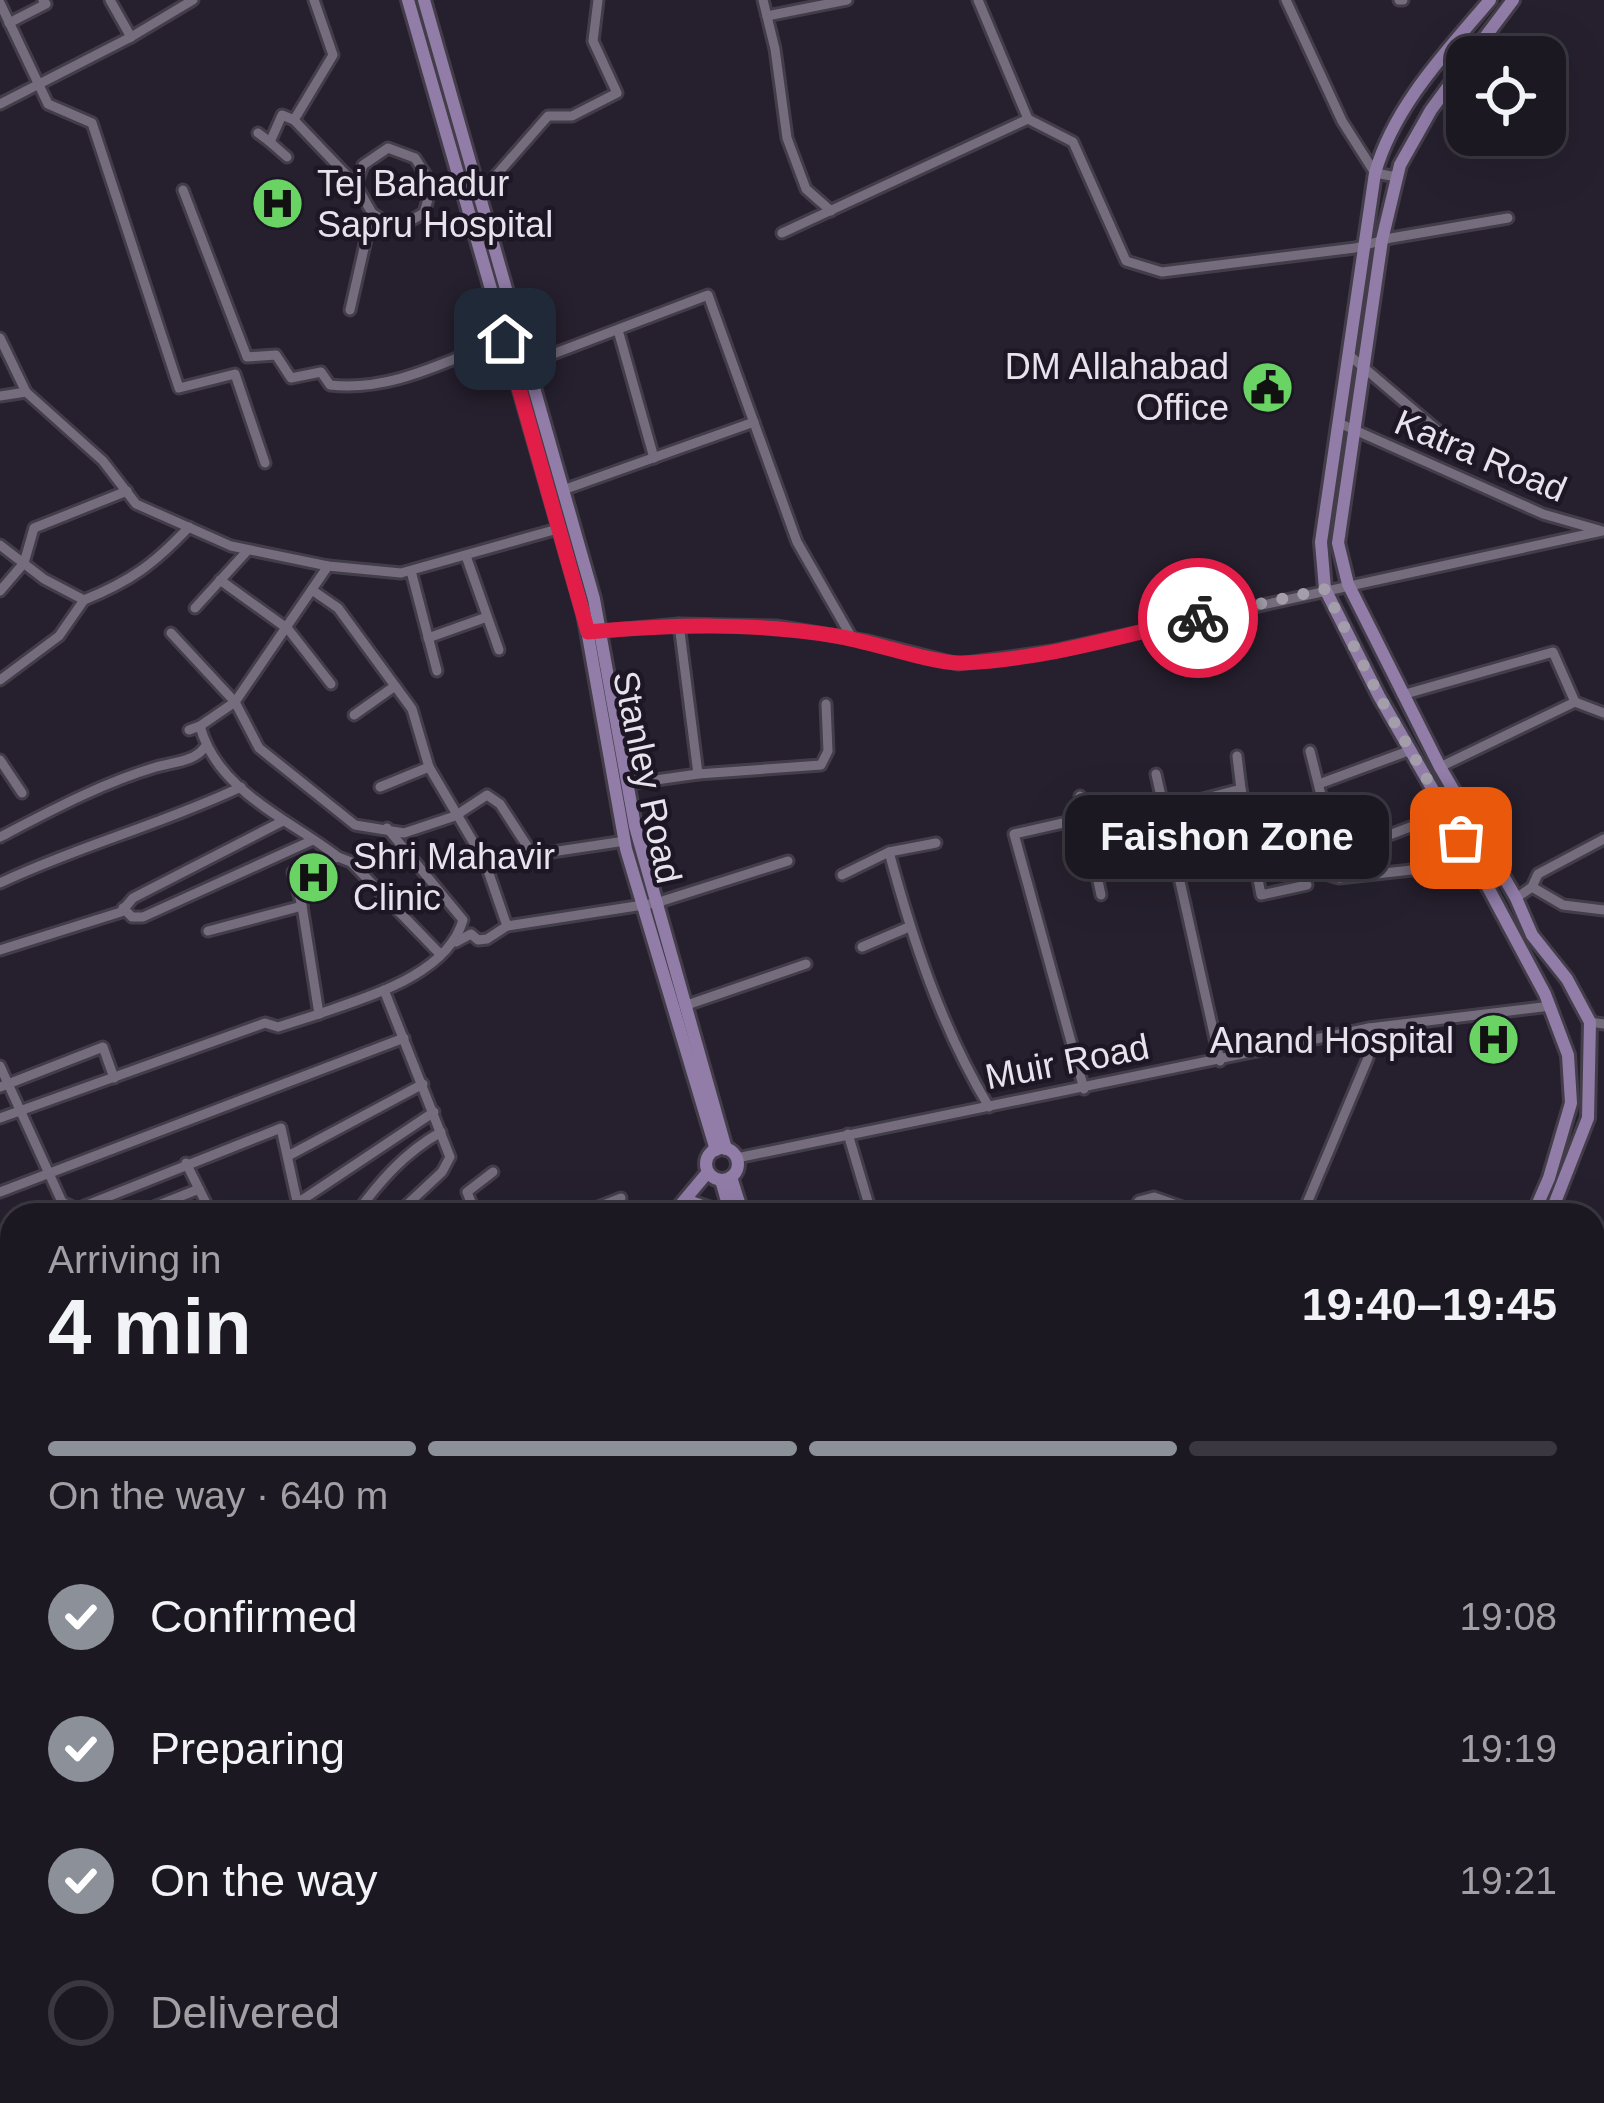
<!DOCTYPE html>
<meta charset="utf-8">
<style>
body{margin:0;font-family:Arial,sans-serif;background:#25212a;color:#f1f3f6;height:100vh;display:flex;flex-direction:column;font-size:45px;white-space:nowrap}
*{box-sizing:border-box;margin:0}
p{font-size:39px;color:#a0a0a5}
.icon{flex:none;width:66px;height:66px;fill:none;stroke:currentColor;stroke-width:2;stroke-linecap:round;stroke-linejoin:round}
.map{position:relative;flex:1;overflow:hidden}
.drawer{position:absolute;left:0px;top:1203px;width:1605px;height:900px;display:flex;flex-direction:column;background:#1c1822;border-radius:36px 36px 0 0;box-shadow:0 12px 48px #0002,0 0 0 3px #3a3740}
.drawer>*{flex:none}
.tools{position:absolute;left:1446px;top:36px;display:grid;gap:24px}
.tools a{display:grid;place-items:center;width:120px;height:120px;border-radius:24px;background:#1c1822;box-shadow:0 12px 48px #0002,0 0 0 3px #3a3740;font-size:60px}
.pin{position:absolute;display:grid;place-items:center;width:102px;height:102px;color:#fff;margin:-51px;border-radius:24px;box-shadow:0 6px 18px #0006}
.courier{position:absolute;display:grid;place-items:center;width:120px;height:120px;margin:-60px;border:9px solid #e11d48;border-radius:50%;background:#fff;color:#222;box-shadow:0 3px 15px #0007}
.bubble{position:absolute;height:84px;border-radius:24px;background:#1c1822;box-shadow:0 12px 48px #0002,0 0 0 3px #3a3740;font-size:39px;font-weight:700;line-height:84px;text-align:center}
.summary em{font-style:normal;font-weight:700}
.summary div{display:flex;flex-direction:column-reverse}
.summary{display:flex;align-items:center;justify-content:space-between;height:204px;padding:0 48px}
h1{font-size:78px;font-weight:700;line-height:90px}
.bar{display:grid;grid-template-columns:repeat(4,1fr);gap:18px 12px;align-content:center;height:144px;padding:0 48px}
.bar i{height:15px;border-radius:9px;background:#3a3740}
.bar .selected{background:#8c9099}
.bar p{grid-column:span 4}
ol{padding:0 48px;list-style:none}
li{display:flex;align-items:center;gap:36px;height:132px}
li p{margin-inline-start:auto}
li .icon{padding:12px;border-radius:50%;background:#8c9099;color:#fff;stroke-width:4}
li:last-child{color:#a0a0a5}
li i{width:66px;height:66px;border:6px solid #3a3740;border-radius:50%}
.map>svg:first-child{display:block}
</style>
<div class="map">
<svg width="1604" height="2103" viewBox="0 0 1604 2103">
<defs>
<pattern id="cemetery-stones" width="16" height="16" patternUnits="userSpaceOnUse" patternTransform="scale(3)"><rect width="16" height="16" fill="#253224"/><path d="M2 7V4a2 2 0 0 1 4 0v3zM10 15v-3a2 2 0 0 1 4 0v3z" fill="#3a4639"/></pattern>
</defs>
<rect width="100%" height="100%" fill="#26202e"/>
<path fill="url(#cemetery-stones)" d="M 12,1964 L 12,2091 L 299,2091 L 273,2103 L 0,2103 L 0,1970 Z"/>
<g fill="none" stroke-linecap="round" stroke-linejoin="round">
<defs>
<g id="minor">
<path d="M 110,0 L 131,37"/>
<path d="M 314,0 L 333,55 L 294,120 L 356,185 L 372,213 L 396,229 L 424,213 L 432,185 L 415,158 L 388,148 L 363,165 L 356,185"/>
<path d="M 763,0 L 775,49 L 787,138 L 806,189 L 831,211"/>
<path d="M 1286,0 L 1342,121 L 1375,173 L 1397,177"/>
<path d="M 1399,0 L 1403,0"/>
<path d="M 0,3 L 48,104 L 92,123 L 179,388 L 235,374 L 265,463"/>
<path d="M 767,16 L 847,0"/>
<path d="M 9,23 L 46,4 L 43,0"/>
<path d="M 0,104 L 131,37 L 193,0"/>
<path d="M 1028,119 L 1073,142 L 1126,261 L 1162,272 L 1355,248 L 1391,238 L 1508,218"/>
<path d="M 258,133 L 270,142 L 282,115 L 294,120"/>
<path d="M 270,142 L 287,157"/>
<path d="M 183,190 L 247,357 L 276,355 L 291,378 L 321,372 L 330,385 C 393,392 447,360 505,339"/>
<path d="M 478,196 L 548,116 L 572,116 L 617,93 L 593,41 L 598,0"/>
<path d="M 782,233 L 1028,119 L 978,0"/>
<path d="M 350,310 L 372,213"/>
<path d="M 618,330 L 654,458"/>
<path d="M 0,338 L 26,392 L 103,461 L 136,504 L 231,546 L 328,566 L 401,573 L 561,528"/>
<path d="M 1349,355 L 1437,430"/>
<path d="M 524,365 L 708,295 L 797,542 L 852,638"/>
<path d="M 0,396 L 26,392"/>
<path d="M 1339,423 L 1543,514 L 1599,530"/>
<path d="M 563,490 L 754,422"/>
<path d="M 0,545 L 44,579 L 84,600 C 131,581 154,564 189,527"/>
<path d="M 466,556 L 499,650"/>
<path d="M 411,571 L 437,671"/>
<path d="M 220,580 L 288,629 L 331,684"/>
<path d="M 312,590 L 338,608 L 412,709 L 429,767 L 485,862 L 625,841"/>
<path d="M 0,591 L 24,563 L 34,528 L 127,491"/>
<path d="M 195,608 L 248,550"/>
<path d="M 679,624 L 698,774"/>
<path d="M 593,632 L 679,624 L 776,626 L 868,641 L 958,664 L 1052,651 L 1602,531"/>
<path d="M 171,633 L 235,702 L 328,566"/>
<path d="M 428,638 L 487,617"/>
<path d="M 0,680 L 59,636 L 84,600"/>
<path d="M 1402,695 L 1553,652 L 1575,702 L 1440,767"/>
<path d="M 1575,702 L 1604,713"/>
<path d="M 354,715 L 395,686"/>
<path d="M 200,726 L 235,702 L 259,748 L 355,825 L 404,833 L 455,816 L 487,795 L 500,804 L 533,855"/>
<path d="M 189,730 L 200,726 C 217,791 289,819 338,857 L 293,872 L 302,906 L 319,1014 C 369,996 447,975 463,920 L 387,828"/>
<path d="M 1310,751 L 1325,811"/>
<path d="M 1237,756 L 1241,789"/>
<path d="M 0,760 L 22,793"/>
<path d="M 1156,774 L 1220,1061"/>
<path d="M 628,784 L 698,774 L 821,765 L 828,751 L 826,704"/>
<path d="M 1319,784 L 1411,750"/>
<path d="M 380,787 L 429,767"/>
<path d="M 1080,796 L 1101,895"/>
<path d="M 1164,809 L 1241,789 L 1261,895 L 1307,885"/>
<path d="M 1447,813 L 1329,858 L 1326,865 L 1329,875 L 1339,878 L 1475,863"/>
<path d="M 0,837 C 50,811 102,783 156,767 C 174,762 195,761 204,748"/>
<path d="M 889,852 C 913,941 941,1027 989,1107"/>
<path d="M 338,857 L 351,862 L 440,954"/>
<path d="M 1094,860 L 1173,850"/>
<path d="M 842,875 L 889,852 L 936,843"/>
<path d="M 0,883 C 78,846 163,824 241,787"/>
<path d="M 1532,887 L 1563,905 L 1604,910"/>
<path d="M 1516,898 L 1532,887 L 1538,874 L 1604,839"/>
<path d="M 123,908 L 132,917 L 143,917 L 313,840"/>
<path d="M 507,926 L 656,903 L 788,861"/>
<path d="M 208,931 L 302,906"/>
<path d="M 456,942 L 471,934 L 478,940 L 487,939 L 507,926 L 485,862"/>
<path d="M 862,947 L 909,927"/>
<path d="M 0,950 L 121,912 L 133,898 L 283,821"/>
<path d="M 384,990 L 450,1157 L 442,1172 L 396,1215"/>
<path d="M 684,1006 L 806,964"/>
<path d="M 1590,1022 L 1604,1024"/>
<path d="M 0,1066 L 62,1202 L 77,1209 L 281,1128 L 300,1215"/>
<path d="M 0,1087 L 103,1047 L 114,1078"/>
<path d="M 1084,1089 L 1014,834 L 1085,818"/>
<path d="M 0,1118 L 265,1023 L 278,1027 L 319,1014"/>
<path d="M 848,1134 L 872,1215"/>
<path d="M 288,1156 L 423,1084"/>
<path d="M 737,1158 L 1369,1028 L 1551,1006"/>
<path d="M 186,1163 L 212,1215"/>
<path d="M 0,1192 L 404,1038"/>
<path d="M 299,1202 L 434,1112"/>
<path d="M 136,1214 L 199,1189"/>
<path d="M 355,1215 C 380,1181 404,1153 441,1132"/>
<path d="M 476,1215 L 467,1192 L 493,1172"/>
<path d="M 578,1215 L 621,1198"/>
<path d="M 1130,1215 L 1139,1201 L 1154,1197 L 1205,1215"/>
<path d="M 1302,1215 L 1368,1058 L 1369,1028"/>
<path d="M 0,1257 L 12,1285"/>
<path d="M 0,1299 L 12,1294"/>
<path d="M 0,1316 L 12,1316"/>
<path d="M 0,1355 L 12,1365"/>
<path d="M 0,1403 L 12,1417"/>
<path d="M 9,1454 L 12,1458"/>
<path d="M 8,1486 L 12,1494"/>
<path d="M 1593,1527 L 1604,1513"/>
<path d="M 0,1651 L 12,1645"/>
<path d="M 0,1750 L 4,1755 L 12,1756"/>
<path d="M 0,1800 L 12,1797"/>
<path d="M 1593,2024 L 1604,2015"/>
<path d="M 1593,2040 L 1604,2031"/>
<path d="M 499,2091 L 504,2103"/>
<path d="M 653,2091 L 656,2103"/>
<path d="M 818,2091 L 824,2103"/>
<path d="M 1139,2091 L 1150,2103"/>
<path d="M 1254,2091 L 1263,2103"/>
<path d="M 1270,2091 L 1278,2103"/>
<path d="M 295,2103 L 319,2091"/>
<path d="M 570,2103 L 576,2099"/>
<path d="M 1011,2103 L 1030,2095 L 1039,2103"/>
<path d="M 1487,2103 L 1503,2091"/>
<path d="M 1509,2103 L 1525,2091"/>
</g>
<g id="major">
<path d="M 408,0 L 584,613 L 626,849 L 716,1150"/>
<path d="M 424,0 L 594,599 L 635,826 L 726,1149"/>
<path d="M 1490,0 C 1446,52 1394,106 1375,173 L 1321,542 L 1325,589 L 1379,696 L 1475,863 L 1545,994 L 1568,1055 L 1571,1103 L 1549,1178 L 1533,1215"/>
<path d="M 1470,57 L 1513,0"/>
<path d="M 1467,61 L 1431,110 L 1400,165 L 1382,240 L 1338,543 L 1348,584 L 1440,767 L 1516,898 L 1532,935 L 1567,979 L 1590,1022 L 1588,1118 L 1550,1215"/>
<circle cx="722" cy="1164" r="16"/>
<path d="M 731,1177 L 743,1215"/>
<path d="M 721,1180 L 731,1215"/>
<path d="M 685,1200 L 728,1215"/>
<path d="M 672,1215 L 708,1172"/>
<path d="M 0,1920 L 12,1913"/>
<path d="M 1080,2103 L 1091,2091"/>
<path d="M 1098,2103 L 1109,2091"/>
</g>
</defs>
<use href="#minor" stroke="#433d49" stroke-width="15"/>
<use href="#major" stroke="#433d49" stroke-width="18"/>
<use href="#minor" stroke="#756d7e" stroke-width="9"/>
<use href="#major" stroke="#917da8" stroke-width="12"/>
</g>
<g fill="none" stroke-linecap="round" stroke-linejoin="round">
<path stroke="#a39eaa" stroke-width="12" stroke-dasharray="0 21.6" d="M 1198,618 L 1325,589 L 1379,696 L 1461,838"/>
<path stroke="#e11d48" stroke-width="15" d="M 505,339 L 588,632 C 672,625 752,622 836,636 C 870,641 933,664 962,663 C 1041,660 1122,636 1198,618"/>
</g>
<defs>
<symbol id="hospital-disc" viewBox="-11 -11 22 22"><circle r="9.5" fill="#69d464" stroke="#1d1624"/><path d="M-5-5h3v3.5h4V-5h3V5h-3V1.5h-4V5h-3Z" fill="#111"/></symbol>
<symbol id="civic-disc" viewBox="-11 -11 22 22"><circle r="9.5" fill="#69d464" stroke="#1d1624"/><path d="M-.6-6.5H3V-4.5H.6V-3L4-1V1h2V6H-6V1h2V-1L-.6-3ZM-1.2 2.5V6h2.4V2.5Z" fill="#111"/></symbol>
</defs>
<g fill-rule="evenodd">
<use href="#hospital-disc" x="248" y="174" width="59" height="59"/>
<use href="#civic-disc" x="1238" y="358" width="59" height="59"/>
<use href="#hospital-disc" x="284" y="848" width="59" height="59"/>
<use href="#hospital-disc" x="1464" y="1010" width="59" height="59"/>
</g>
<g text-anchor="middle" stroke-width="9" stroke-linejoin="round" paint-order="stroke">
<g font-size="36" fill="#e7e2ec" stroke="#1d1624" text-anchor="start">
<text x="317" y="196">Tej Bahadur<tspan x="317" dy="41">Sapru Hospital</tspan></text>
<text x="1229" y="379" text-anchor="end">DM Allahabad<tspan x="1229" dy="41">Office</tspan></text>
<text x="353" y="869">Shri Mahavir<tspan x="353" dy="41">Clinic</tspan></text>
<text x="1454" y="1053" text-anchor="end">Anand Hospital</text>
</g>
<g font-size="36" fill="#e7e2ec" stroke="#1d1624">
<text transform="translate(1481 455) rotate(23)" y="13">Katra Road</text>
<text transform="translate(648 777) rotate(78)" y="13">Stanley Road</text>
<text transform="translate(1067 1061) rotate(-11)" y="13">Muir Road</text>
</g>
</g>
</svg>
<div class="tools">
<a><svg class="icon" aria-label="locate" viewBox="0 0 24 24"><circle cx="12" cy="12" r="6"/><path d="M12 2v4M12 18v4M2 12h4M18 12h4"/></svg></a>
</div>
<div class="pin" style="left:1461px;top:838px;background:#ea580c"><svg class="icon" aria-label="bag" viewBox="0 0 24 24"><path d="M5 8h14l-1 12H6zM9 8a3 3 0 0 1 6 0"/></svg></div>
<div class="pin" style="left:505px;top:339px;background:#1f2937"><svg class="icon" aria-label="home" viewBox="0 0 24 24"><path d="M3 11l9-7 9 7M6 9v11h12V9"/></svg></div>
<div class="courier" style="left:1198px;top:618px"><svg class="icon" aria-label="bike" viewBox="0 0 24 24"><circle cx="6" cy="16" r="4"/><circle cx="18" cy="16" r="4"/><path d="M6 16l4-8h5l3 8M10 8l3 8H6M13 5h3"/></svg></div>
<div class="bubble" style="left:1065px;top:795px;width:324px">Faishon Zone</div>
<section class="drawer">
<div class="summary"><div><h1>4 min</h1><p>Arriving in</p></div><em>19:40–19:45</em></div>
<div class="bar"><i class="selected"></i><i class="selected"></i><i class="selected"></i><i></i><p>On the way · 640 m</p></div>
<ol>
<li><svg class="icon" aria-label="check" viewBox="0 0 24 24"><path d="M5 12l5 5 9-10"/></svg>Confirmed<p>19:08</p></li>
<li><svg class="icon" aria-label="check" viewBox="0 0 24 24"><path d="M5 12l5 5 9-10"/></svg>Preparing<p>19:19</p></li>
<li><svg class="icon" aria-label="check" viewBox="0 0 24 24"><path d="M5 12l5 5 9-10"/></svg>On the way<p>19:21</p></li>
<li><i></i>Delivered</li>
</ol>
</section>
</div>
